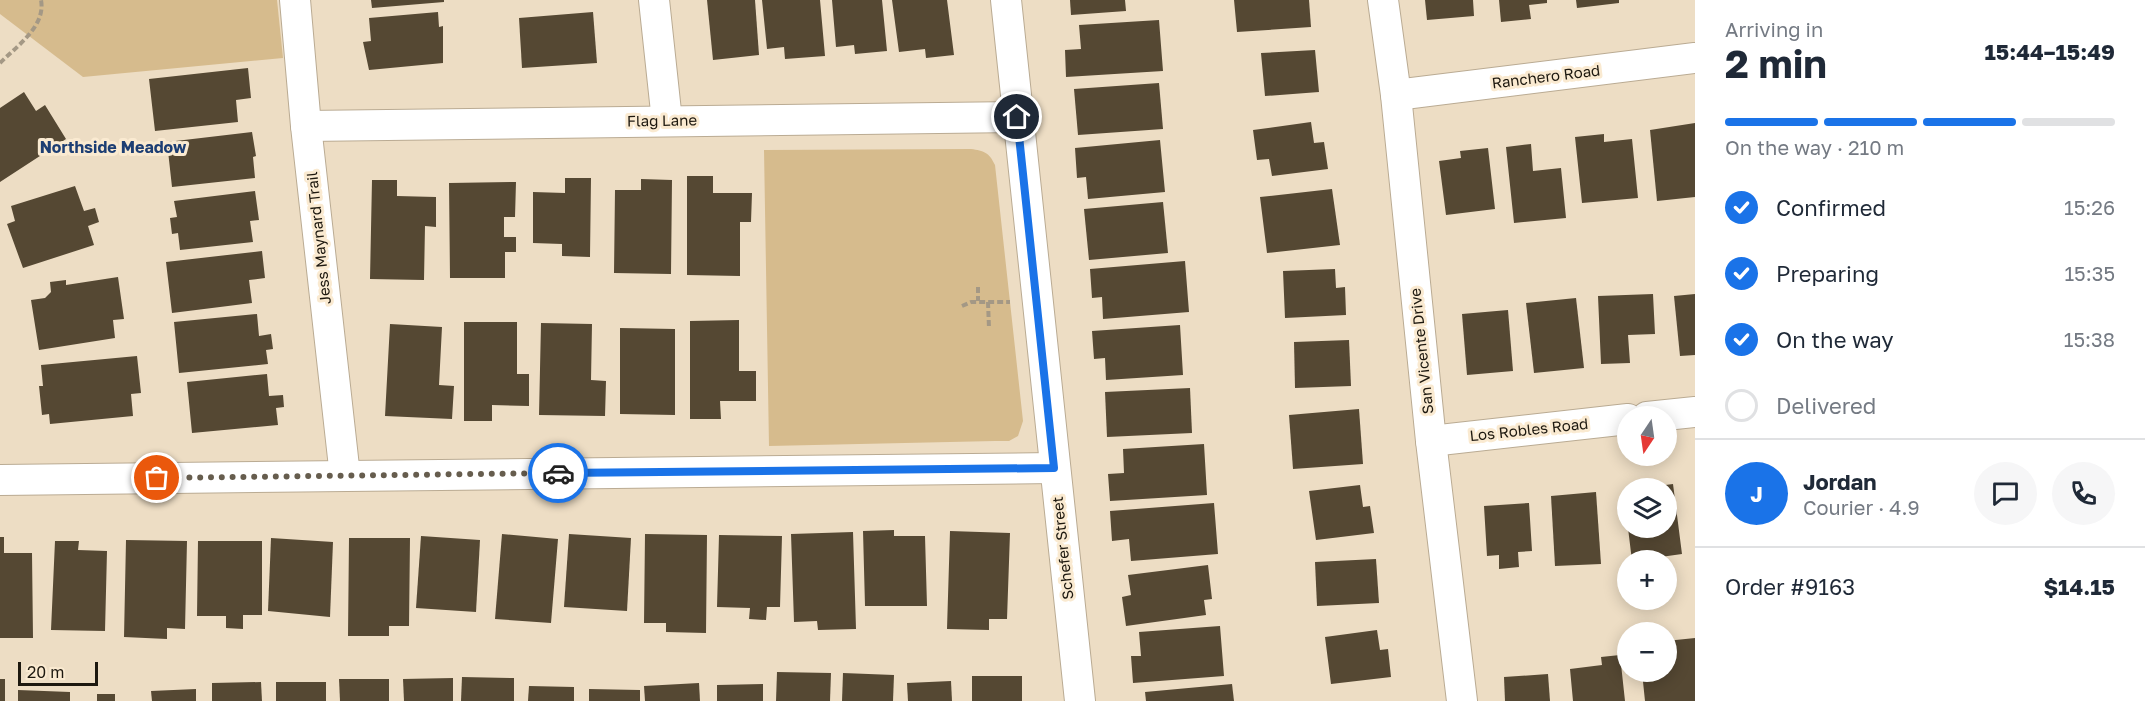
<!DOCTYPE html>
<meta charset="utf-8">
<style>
body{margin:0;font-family:"Golos Text",sans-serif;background:#f6f6f7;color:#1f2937;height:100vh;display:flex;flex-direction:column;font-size:22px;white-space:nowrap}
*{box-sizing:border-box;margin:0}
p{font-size:20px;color:#747a83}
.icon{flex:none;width:33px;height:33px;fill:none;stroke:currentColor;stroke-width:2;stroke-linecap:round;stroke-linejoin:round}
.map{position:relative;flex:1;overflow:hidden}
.details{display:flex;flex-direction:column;background:#fff;width:450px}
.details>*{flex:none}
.needle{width:39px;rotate:193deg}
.tools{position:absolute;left:1617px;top:406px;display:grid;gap:12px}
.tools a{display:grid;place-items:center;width:60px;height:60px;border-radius:50%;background:#fff;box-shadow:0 3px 15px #0003;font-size:30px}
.scale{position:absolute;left:18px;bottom:15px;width:80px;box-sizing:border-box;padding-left:6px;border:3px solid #1d180f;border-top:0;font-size:16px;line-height:21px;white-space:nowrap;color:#1d180f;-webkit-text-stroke:4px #faead1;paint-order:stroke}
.pin{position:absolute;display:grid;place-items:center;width:51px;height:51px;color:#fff;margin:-26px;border:3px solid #fff;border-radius:50%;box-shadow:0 2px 6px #0007}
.courier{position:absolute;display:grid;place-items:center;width:60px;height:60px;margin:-30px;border:4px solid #1a73e8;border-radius:50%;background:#fff;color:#222;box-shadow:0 2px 8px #0007}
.overview em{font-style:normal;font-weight:700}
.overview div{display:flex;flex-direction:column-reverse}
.overview{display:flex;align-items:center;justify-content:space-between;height:102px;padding:0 30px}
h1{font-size:39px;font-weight:700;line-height:45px}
.bar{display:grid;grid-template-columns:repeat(4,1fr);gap:9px 6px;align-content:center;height:72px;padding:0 30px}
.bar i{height:8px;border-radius:4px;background:#e0e1e3}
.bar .current{background:#1a73e8}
.bar p{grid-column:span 4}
.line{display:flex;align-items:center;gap:15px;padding:0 30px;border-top:2px solid #e0e1e3}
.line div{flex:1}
.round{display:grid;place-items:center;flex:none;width:63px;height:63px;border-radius:32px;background:#f6f6f7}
ol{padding:0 30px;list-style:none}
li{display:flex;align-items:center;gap:18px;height:66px}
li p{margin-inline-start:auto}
li .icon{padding:6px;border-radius:50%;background:#1a73e8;color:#fff;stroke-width:4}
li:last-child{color:#747a83}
li i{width:33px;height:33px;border:3px solid #e0e1e3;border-radius:50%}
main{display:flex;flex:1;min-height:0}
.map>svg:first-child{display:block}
</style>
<main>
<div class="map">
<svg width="1695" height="701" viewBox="0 0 1695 701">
<rect width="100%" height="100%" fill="#edddc4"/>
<g fill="#d6bb8d">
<path d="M 0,0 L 277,0 L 283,58 L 83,77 L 0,14 Z"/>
<path d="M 971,149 C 984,151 989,152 995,165 L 1023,421 L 1018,436 L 1009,441 L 995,441 L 769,446 L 764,150 Z"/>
</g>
<g fill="#554833">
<path d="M 371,0 L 444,0 L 444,2 L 372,8 Z"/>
<path d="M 707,0 L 755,0 L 759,55 L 713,60 Z"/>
<path d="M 762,0 L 820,0 L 825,56 L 785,59 L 784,47 L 767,49 Z"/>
<path d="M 832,0 L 882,0 L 887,51 L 855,54 L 854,45 L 836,47 Z"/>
<path d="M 892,0 L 947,0 L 954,55 L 926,58 L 925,49 L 899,52 Z"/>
<path d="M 1070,0 L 1125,0 L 1126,11 L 1071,15 Z"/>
<path d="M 1234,0 L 1309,0 L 1311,27 L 1237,32 Z"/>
<path d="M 1425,0 L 1473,0 L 1474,16 L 1427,20 Z"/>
<path d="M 1499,0 L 1547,0 L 1547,3 L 1529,5 L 1531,19 L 1501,22 Z"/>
<path d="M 1576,0 L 1619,0 L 1619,3 L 1577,8 Z"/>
<path d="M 438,12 L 439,27 L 443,26 L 443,63 L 369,70 L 363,42 L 371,41 L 369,18 Z"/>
<path d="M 593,12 L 597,63 L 522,68 L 519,18 Z"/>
<path d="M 1159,20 L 1163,71 L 1066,77 L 1065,50 L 1081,49 L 1079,25 Z"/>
<path d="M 1315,50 L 1319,92 L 1265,96 L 1261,53 Z"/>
<path d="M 248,68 L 251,98 L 236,100 L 238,122 L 155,131 L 149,79 Z"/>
<path d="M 1159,83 L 1163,129 L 1078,135 L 1074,89 Z"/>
<path d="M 24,92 L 36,111 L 45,105 L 66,139 L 0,182 L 0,108 Z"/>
<path d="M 1311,122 L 1314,143 L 1324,142 L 1328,169 L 1272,176 L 1269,159 L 1257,160 L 1253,130 Z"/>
<path d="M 1695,123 L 1695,197 L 1657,201 L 1650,130 Z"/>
<path d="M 252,132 L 256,156 L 253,157 L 255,178 L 172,187 L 167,142 Z"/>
<path d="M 1604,134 L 1604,142 L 1632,139 L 1638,198 L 1582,203 L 1575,137 Z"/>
<path d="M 1160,140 L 1165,192 L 1088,199 L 1086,177 L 1077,178 L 1075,148 Z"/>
<path d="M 1531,144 L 1533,171 L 1561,168 L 1566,218 L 1514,223 L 1506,147 Z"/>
<path d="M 1488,148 L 1495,209 L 1446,215 L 1439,161 L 1461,158 L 1460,151 Z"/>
<path d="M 687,176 L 713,176 L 713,193 L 752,193 L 751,222 L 740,222 L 740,276 L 687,275 Z"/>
<path d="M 565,178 L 591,178 L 590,257 L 562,256 L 562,244 L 533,243 L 533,192 L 565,193 Z"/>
<path d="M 641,179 L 672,180 L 671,274 L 614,273 L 615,190 L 641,190 Z"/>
<path d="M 372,180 L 397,180 L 397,196 L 436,197 L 436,227 L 425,226 L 424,280 L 370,279 Z"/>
<path d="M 516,182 L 515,217 L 504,217 L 504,237 L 516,237 L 516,252 L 505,252 L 505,278 L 450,278 L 449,183 Z"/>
<path d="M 75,186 L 84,211 L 95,208 L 99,222 L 88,226 L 94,245 L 23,268 L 7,224 L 15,221 L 11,206 Z"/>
<path d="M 1332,189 L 1340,245 L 1267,253 L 1260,197 Z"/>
<path d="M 255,191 L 259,220 L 250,221 L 253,242 L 180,250 L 178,233 L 172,234 L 170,218 L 177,217 L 174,201 Z"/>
<path d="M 1163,202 L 1168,253 L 1089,260 L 1084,209 Z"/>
<path d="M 262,251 L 265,278 L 249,280 L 252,303 L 172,313 L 166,262 Z"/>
<path d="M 1185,261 L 1189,312 L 1103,319 L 1102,297 L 1092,298 L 1090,269 Z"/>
<path d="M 1335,269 L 1336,288 L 1345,287 L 1346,315 L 1285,318 L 1283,271 Z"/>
<path d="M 118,277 L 124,319 L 113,320 L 115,338 L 39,350 L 31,300 L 45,298 L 51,292 L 50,282 L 66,280 L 66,285 Z"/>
<path d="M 1653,294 L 1655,334 L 1628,335 L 1630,363 L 1601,364 L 1598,296 Z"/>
<path d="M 1695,294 L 1695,355 L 1680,356 L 1674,296 Z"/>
<path d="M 1576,298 L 1584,368 L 1534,373 L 1526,303 Z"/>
<path d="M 1508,310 L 1513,371 L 1467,375 L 1462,314 Z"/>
<path d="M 257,314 L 259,336 L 271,334 L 273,349 L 266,350 L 268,364 L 179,373 L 174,322 Z"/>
<path d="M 739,320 L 739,371 L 756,371 L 756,401 L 720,401 L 721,419 L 690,419 L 690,321 Z"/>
<path d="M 464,322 L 517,322 L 517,374 L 529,374 L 529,406 L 492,405 L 492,421 L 464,421 Z"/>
<path d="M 541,323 L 592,324 L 591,380 L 606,381 L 605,416 L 539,415 Z"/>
<path d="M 390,324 L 442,327 L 439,385 L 454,386 L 452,419 L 385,416 Z"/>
<path d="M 1180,325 L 1183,375 L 1106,380 L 1105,358 L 1094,359 L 1092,331 Z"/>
<path d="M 620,328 L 675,329 L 675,415 L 620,414 Z"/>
<path d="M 1349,340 L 1351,386 L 1295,388 L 1294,342 Z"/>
<path d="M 137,356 L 141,393 L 131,394 L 133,416 L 50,424 L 49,414 L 42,415 L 39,386 L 43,386 L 41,365 Z"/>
<path d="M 267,374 L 269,396 L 283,395 L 284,407 L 276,408 L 278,425 L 192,433 L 187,382 Z"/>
<path d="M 1190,388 L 1192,433 L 1107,437 L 1105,392 Z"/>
<path d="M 1359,409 L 1363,464 L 1293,469 L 1289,415 Z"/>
<path d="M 1204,444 L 1207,495 L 1110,501 L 1108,474 L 1124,473 L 1123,449 Z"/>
<path d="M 1673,484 L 1682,554 L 1632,561 L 1628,528 L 1666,528 L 1666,489 L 1643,488 Z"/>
<path d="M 1360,485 L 1363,507 L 1370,506 L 1374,533 L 1316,540 L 1309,491 Z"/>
<path d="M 1623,490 L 1628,490 L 1628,516 L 1626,516 Z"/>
<path d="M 1596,492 L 1601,564 L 1555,566 L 1551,496 Z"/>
<path d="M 1214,503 L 1218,554 L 1131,561 L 1129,539 L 1112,541 L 1110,511 Z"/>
<path d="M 1529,503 L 1532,551 L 1518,552 L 1519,567 L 1499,569 L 1499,555 L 1487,556 L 1484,506 Z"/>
<path d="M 894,530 L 894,536 L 925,536 L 927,606 L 865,606 L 863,531 Z"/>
<path d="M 950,531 L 1010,533 L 1007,619 L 989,619 L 989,630 L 947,629 Z"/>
<path d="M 853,532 L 856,629 L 818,630 L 817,621 L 794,622 L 791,534 Z"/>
<path d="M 502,534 L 558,539 L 551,623 L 495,619 Z"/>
<path d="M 569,534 L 631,538 L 627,611 L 564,607 Z"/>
<path d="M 645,534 L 707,535 L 706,633 L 666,632 L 666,623 L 644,623 Z"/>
<path d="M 719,535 L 782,536 L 780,607 L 767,607 L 766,620 L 749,619 L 750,608 L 717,607 Z"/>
<path d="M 421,536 L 480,540 L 476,612 L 416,608 Z"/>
<path d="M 0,537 L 4,537 L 4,553 L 32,553 L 33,638 L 0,638 Z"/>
<path d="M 271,538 L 333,542 L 330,617 L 268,611 Z"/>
<path d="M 349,538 L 410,538 L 409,626 L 389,626 L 389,636 L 348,636 Z"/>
<path d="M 126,540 L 187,541 L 185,629 L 167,628 L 167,639 L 124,637 Z"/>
<path d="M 55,541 L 79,541 L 78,550 L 107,551 L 105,631 L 51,630 Z"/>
<path d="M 198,541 L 262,541 L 262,615 L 243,615 L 243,629 L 226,628 L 226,616 L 197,616 Z"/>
<path d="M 1376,559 L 1379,603 L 1317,606 L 1315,562 Z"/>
<path d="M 1208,565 L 1212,599 L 1204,600 L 1206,615 L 1126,626 L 1122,597 L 1131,595 L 1128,575 Z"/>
<path d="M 1220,626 L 1224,676 L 1133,683 L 1131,656 L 1141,656 L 1139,632 Z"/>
<path d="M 1377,630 L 1380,650 L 1388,649 L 1391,677 L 1331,684 L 1325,637 Z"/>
<path d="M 1695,638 L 1695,701 L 1645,701 L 1642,672 L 1666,672 L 1666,641 Z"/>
<path d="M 1620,655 L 1625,701 L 1573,701 L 1570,669 L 1602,665 L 1601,657 Z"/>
<path d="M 777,672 L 831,673 L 830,701 L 776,701 Z"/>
<path d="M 843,673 L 894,675 L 893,701 L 842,701 Z"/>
<path d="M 1548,674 L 1550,701 L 1505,701 L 1504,677 Z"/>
<rect x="972" y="676" width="50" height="25"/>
<path d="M 462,677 L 514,678 L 514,701 L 461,701 Z"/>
<path d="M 453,678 L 453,701 L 404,701 L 403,679 Z"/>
<rect x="0" y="679" width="5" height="22"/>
<path d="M 339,679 L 389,679 L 389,701 L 340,701 Z"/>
<path d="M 951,681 L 952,701 L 908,701 L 907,683 Z"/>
<path d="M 261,682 L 262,701 L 212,701 L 212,683 Z"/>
<rect x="276" y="682" width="50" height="19"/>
<path d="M 699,683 L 700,701 L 645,701 L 644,686 Z"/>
<path d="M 763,684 L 763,701 L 717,701 L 717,685 Z"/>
<path d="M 1232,684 L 1234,701 L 1146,701 L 1145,692 Z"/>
<path d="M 529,686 L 574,687 L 574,701 L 528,701 Z"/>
<path d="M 196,689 L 196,701 L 152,701 L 151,691 Z"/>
<path d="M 589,689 L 640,690 L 640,701 L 589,701 Z"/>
<path d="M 18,690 L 70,692 L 70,701 L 18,701 Z"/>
<rect x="97" y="694" width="18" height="7"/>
</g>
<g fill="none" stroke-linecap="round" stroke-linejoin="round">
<defs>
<g id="minor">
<path d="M 295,0 L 306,126 L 345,476"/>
<path d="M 654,0 L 667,121"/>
<path d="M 1006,0 L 1080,701"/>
<path d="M 1383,0 L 1396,95 L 1431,441 L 1462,701"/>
<path d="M 1396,95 L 1695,58"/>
<path d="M 306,126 L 1017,117"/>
<path d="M 1647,417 L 1695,412"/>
<path d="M 1431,441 L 1628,419"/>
<path d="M 0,480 L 1054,468"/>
</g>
</defs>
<use href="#minor" stroke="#baab93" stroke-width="32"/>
<g stroke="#a49885" stroke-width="4" stroke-dasharray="6 3" stroke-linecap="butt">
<path d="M 0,63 C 17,46 46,26 41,0"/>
<path d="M 978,287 L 978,301"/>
<path d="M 988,302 L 989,328"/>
<path d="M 962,306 L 971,302 L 1010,302"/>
</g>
<use href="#minor" stroke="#fff" stroke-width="30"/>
</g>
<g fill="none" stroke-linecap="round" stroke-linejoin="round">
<path stroke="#665d4e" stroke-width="6" stroke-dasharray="0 10.8" d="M 157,478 L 558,473"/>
<path stroke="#1a73e8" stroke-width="8" d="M 558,473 L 1054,468 L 1017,117"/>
</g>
<g text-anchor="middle" stroke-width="6" stroke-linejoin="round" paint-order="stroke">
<g font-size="15" fill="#1d180f" stroke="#faead1">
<text transform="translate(1546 77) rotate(-7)" y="5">Ranchero Road</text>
<text transform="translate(662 121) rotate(-1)" y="5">Flag Lane</text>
<text transform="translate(319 238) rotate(-96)" y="5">Jess Maynard Trail</text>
<text transform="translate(1422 351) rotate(-96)" y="5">San Vicente Drive</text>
<text transform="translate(1529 430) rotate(-6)" y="5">Los Robles Road</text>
<text transform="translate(1063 548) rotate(-96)" y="5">Schefer Street</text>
</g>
<g font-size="16" font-weight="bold" fill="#1d3e73" stroke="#faead1">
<text x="113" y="153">Northside Meadow</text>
</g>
</g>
</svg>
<div class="tools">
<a><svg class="needle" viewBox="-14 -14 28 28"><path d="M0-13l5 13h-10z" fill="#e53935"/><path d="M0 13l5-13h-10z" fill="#747a83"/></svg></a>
<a><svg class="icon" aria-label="layers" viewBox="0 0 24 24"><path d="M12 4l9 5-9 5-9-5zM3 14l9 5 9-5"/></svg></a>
<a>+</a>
<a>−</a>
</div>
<div class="scale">20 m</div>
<div class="pin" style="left:157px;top:478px;background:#ea580c"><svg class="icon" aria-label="bag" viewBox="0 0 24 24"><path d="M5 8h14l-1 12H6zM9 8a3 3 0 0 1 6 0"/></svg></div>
<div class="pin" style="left:1017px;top:117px;background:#1f2937"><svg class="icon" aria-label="home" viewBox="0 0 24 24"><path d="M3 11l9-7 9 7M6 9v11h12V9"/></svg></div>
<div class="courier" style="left:558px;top:473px"><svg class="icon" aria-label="car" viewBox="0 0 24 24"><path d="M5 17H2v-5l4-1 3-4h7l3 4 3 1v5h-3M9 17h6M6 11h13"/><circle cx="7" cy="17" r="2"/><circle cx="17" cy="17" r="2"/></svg></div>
</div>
<section class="details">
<div class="overview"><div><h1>2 min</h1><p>Arriving in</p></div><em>15:44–15:49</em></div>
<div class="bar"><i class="current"></i><i class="current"></i><i class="current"></i><i></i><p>On the way · 210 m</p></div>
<ol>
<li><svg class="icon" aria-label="check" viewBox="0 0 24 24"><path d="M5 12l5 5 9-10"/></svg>Confirmed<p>15:26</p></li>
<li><svg class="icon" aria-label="check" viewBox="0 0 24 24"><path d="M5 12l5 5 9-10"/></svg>Preparing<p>15:35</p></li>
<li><svg class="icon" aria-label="check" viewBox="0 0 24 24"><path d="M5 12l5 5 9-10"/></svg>On the way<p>15:38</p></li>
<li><i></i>Delivered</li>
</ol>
<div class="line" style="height:108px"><b class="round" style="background:#1a73e8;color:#fff">J</b><div><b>Jordan</b><p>Courier · 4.9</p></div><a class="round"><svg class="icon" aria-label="chat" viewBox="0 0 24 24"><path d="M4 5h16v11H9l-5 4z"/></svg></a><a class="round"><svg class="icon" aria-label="phone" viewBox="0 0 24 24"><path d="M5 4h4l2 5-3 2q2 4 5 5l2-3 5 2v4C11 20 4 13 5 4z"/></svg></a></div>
<div class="line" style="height:78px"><div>Order #9163</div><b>$14.15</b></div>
</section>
</main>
